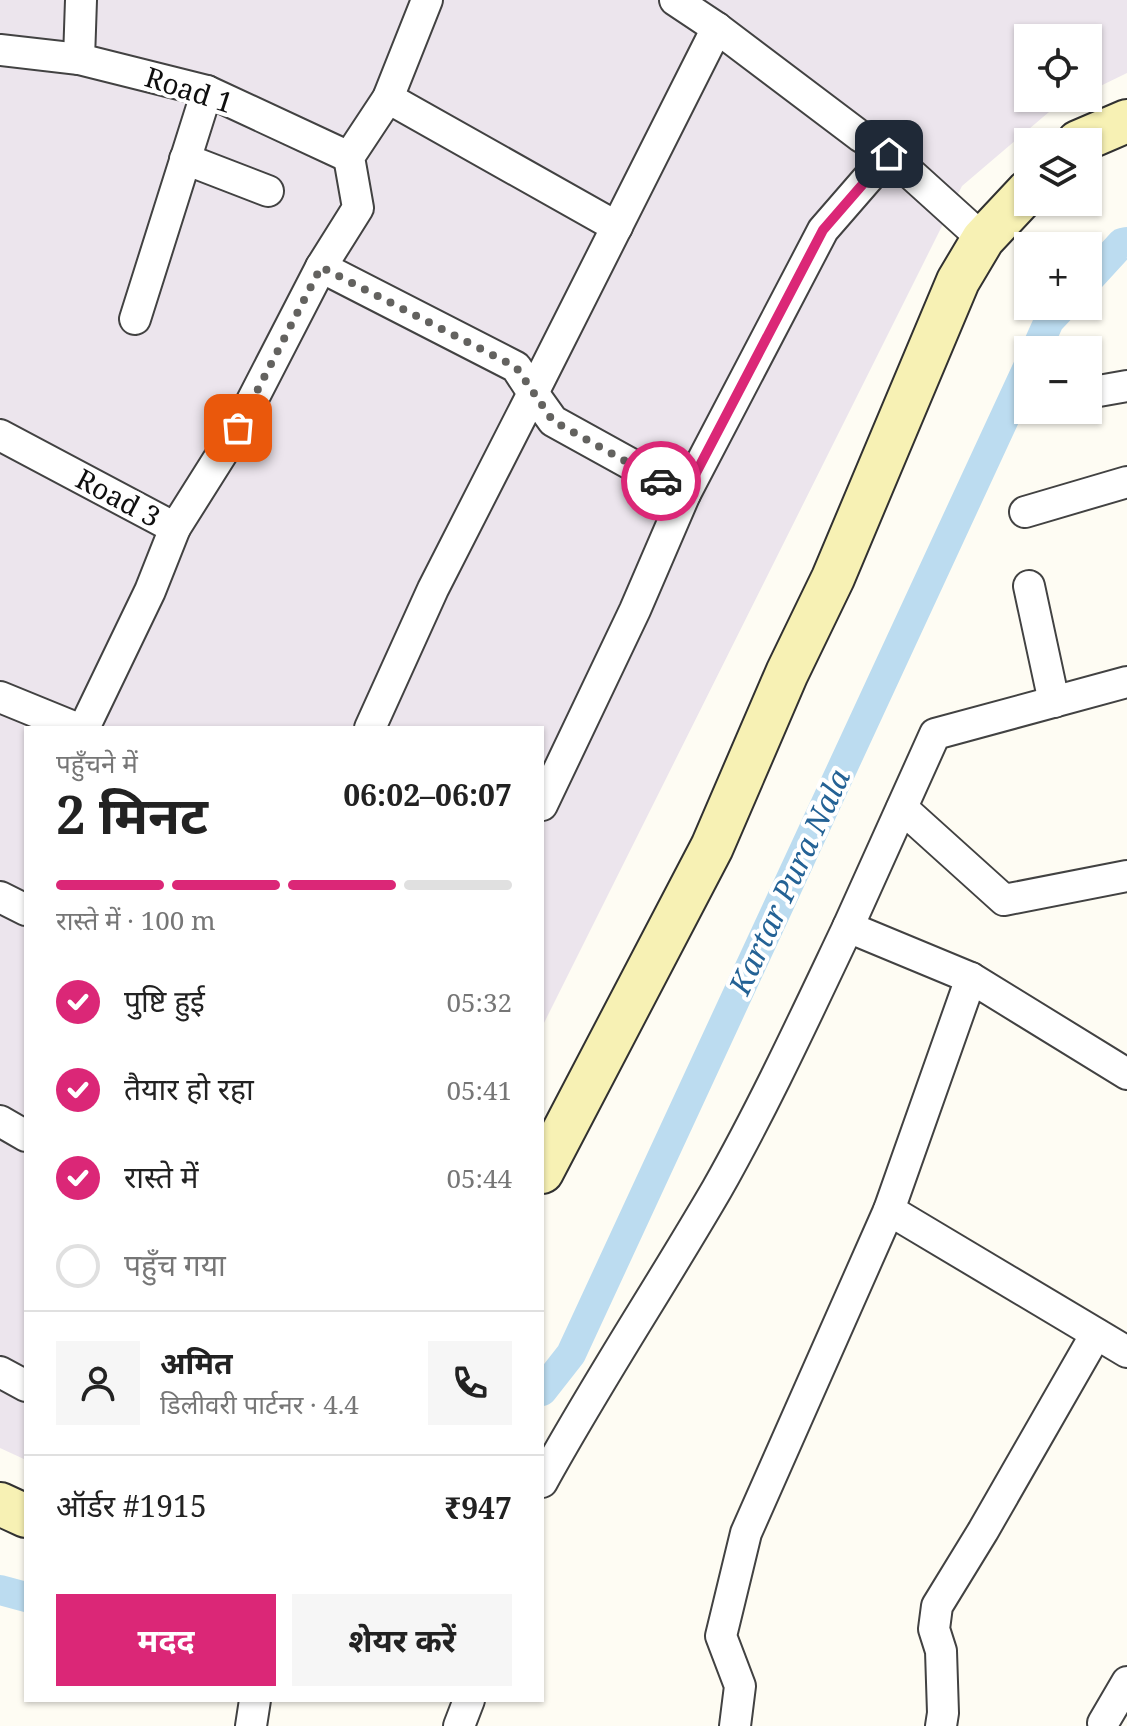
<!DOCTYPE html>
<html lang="hi">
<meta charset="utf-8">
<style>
body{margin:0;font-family:"Noto Serif","Noto Sans Devanagari",serif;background:#f6f6f6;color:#222;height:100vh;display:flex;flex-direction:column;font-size:30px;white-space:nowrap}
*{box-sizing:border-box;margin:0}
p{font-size:26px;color:#767676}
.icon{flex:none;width:44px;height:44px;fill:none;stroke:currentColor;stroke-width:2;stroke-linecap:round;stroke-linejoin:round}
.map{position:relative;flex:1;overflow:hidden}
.side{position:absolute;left:24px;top:726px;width:520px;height:976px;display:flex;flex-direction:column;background:#fff;border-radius:0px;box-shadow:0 2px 6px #0004}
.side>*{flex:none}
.fabs{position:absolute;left:1014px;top:24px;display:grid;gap:16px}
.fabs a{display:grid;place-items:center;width:88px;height:88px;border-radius:0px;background:#fff;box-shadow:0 2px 6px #0004;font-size:40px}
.pin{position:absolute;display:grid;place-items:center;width:68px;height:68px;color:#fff;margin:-34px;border-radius:16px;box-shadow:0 4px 12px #0006}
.courier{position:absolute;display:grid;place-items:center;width:80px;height:80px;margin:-40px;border:6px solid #db2777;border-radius:50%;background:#fff;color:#222;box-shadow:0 2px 10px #0007}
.headline em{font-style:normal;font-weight:700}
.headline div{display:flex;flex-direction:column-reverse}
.headline{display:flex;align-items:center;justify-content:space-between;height:136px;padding:0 32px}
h1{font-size:52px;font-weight:700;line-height:60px}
.bar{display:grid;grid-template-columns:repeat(4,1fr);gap:12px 8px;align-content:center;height:96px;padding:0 32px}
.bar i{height:10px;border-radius:6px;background:#e0e0e0}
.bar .active{background:#db2777}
.bar p{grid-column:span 4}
.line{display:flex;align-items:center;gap:20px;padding:0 32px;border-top:2px solid #e0e0e0}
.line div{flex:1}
.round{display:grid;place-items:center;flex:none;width:84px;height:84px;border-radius:0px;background:#f6f6f6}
ol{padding:0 32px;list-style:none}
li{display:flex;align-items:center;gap:24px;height:88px}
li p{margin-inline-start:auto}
li .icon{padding:8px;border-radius:50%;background:#db2777;color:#fff;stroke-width:4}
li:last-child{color:#767676}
li i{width:44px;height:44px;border:4px solid #e0e0e0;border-radius:50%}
.cta{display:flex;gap:16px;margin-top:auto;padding:16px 32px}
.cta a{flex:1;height:92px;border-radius:0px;background:#db2777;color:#fff;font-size:32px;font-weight:700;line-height:92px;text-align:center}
.cta a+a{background:#f6f6f6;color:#222}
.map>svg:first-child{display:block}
</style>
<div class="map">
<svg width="1127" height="1726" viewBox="0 0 1127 1726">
<rect width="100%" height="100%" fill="#fefcf3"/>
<path fill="#ece5ed" d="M 0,0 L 1127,0 L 1127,73 L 1088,92 L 1088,38 L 1028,38 L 1028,98 L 1077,98 L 1049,112 L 962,186 L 542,1027 L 542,728 L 26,728 L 26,1460 L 0,1448 Z"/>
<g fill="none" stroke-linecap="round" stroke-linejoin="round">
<g stroke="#bcdcf0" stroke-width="30">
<path d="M 1088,280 L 1122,243 L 1127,242"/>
<path d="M 1036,350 L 1049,321 L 1063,306"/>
<path d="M 542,1391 L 571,1354 L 1028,367"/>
<path d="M 0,1590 L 26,1597"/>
</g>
<defs>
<g id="street">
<path d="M 81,0 L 79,59 L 207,91 L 349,157"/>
<path d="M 675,0 L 717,28 L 860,136 L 889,154 L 983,239"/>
<path d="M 0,50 L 79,59"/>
<path d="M 388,98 L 617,227"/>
<path d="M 185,159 L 268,191"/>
<path d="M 321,267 L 516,367 L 533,393 L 717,28"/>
<path d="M 135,319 L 207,91"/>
<path d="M 1093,392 L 1127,386"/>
<path d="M 0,435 L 175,528 L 238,428 L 321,267 L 358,208 L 349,157 L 388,98 L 427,0"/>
<path d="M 1025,512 L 1127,482"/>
<path d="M 1029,586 L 1054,702"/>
<path d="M 0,697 L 76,728"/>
<path d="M 84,728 L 150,591 L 175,528"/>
<path d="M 370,728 L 433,589 L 533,393 L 553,421 L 685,494 L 823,230 L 889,154"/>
<path d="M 542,805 L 635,610 L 685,494"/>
<path d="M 902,808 L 1004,900 L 1127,876"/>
<path d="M 0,897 L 26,910"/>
<path d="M 971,978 L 848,927 L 935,734 L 1127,682"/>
<path d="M 0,1121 L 26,1136"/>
<path d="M 889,1210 L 1127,1352"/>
<path d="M 0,1372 L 26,1386"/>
<path d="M 542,1482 C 597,1382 660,1287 717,1189 C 765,1104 806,1015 848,927"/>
<path d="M 1103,1723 L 1127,1682"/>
<path d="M 251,1726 L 255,1700"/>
<path d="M 459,1726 L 469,1700"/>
<path d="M 735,1726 L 740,1686 L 721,1636 L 746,1533 L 889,1210 L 971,978 L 1127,1074"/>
<path d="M 941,1726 L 943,1713 L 941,1651 L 934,1629 L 937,1606 L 983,1531 L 1096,1334"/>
</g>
<g id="secondary">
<path d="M 1078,142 L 1127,121"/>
<path d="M 542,1172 L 712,847 L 787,673 L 833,578 L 958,281 L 983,239 L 1028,191"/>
<path d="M 0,1504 L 26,1516"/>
</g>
</defs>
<use href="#street" stroke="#424242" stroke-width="34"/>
<use href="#secondary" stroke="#313131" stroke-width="46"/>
<use href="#street" stroke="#fff" stroke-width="30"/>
<use href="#secondary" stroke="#f7f1b4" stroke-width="42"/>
</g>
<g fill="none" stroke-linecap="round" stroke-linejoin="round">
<path stroke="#63625f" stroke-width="8" stroke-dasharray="0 14.4" d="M 238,428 L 321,267 L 516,367 L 553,421 L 661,481"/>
<path stroke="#db2777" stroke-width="10" d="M 661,481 L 685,494 L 823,230 L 889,154"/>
</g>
<g text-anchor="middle" stroke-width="8" stroke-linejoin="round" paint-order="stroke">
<g font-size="28" fill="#0f0f0f" stroke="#fff">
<text transform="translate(189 90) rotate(18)" y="10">Road 1</text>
<text transform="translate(118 498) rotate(28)" y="10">Road 3</text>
</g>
<g font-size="30" font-style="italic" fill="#246295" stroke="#fff">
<text transform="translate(790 882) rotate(-65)" y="10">Kartar Pura Nala</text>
</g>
</g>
</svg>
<div class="fabs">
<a><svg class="icon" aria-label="locate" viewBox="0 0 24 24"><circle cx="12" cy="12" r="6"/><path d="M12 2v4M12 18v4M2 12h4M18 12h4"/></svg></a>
<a><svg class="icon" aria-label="layers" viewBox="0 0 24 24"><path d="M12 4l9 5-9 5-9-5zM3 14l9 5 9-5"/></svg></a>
<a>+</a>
<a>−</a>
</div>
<div class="pin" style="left:238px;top:428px;background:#ea580c"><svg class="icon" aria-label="bag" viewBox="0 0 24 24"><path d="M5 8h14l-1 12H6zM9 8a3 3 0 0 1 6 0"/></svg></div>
<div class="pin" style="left:889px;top:154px;background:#1f2937"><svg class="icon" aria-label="home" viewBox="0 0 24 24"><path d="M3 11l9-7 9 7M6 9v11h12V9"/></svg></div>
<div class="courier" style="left:661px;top:481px"><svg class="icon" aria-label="car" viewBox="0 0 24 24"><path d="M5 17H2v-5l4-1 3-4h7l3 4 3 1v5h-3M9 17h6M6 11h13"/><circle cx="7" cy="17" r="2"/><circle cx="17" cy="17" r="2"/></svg></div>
<section class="side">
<div class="headline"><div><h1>2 मिनट</h1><p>पहुँचने में</p></div><em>06:02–06:07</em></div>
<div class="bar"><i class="active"></i><i class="active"></i><i class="active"></i><i></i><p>रास्ते में · 100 m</p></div>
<ol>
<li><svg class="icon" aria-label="check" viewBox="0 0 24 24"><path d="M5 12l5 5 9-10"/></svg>पुष्टि हुई<p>05:32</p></li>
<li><svg class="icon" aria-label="check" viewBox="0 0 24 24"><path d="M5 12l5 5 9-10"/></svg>तैयार हो रहा<p>05:41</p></li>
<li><svg class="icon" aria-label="check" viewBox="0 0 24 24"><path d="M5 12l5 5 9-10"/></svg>रास्ते में<p>05:44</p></li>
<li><i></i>पहुँच गया</li>
</ol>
<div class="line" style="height:144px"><a class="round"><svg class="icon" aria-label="person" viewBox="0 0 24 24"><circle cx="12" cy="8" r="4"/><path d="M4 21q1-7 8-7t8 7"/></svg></a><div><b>अमित</b><p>डिलीवरी पार्टनर · 4.4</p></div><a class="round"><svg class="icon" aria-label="phone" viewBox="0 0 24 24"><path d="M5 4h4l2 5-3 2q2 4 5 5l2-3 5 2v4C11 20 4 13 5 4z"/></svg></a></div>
<div class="line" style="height:104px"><div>ऑर्डर #1915</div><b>₹947</b></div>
<div class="cta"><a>मदद</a><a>शेयर करें</a></div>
</section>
</div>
